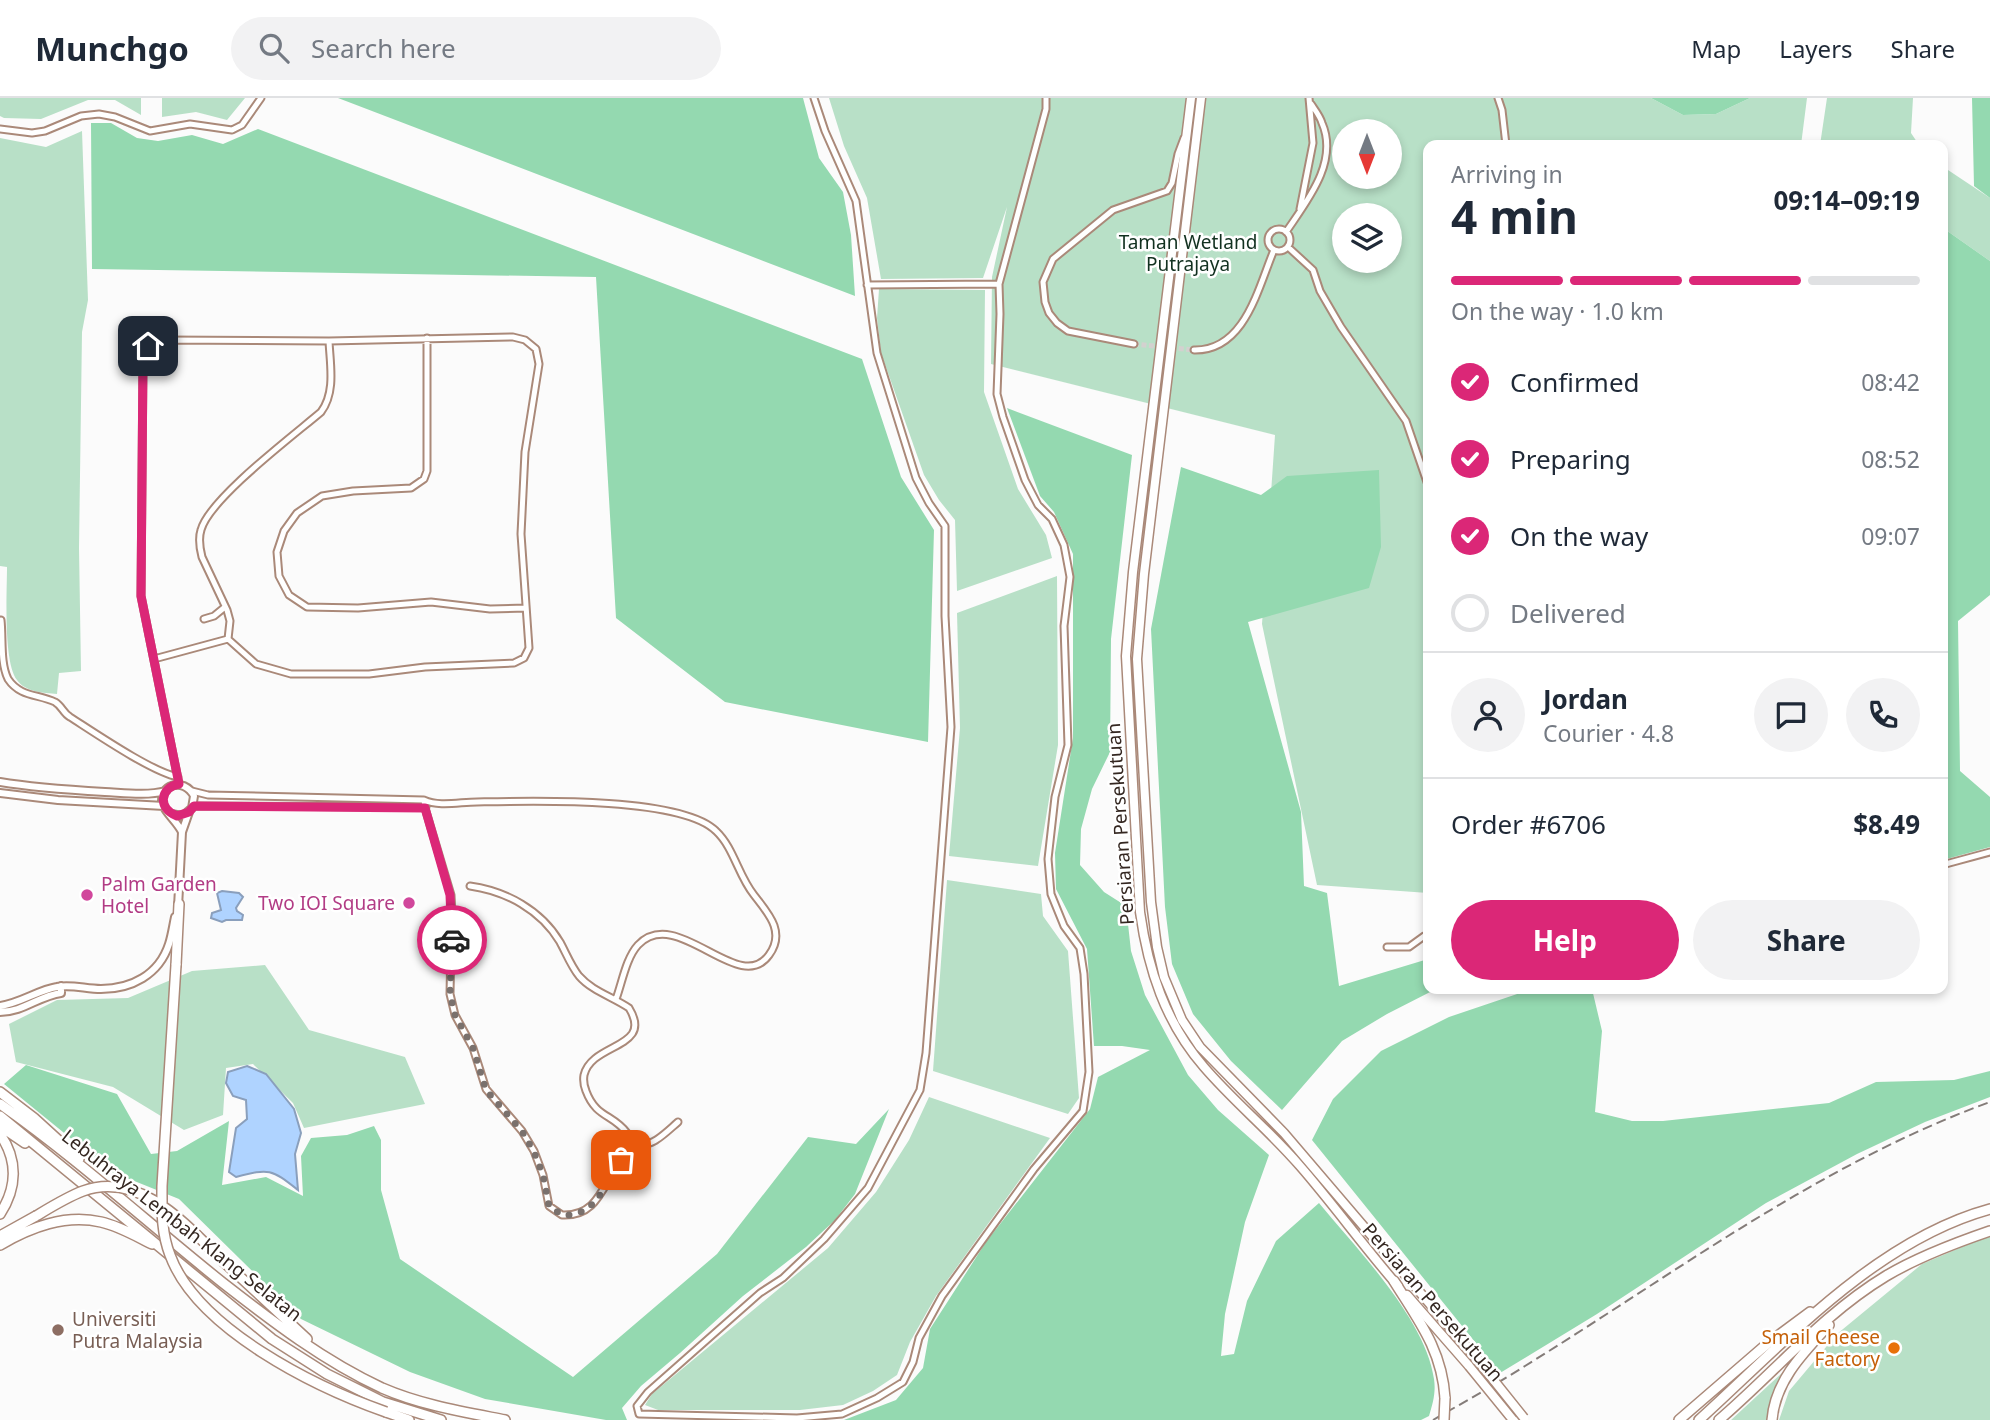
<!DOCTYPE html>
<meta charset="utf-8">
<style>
body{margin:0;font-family:"Noto Sans",sans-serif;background:#f2f2f3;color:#1f2937;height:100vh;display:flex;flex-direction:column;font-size:26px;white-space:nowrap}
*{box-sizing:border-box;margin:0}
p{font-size:23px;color:#747a83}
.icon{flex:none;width:38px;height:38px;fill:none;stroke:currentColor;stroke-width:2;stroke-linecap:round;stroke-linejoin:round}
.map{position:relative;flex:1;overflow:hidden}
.panel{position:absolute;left:1423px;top:42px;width:525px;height:854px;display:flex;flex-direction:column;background:#fff;border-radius:14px;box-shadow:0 4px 10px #0003}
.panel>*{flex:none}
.needle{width:46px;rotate:180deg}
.controls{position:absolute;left:1332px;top:21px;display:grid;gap:14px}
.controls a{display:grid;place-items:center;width:70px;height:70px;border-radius:50%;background:#fff;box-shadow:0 4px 10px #0003;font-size:35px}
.pin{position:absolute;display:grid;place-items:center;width:60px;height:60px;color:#fff;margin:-30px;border-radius:14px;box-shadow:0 4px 10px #0006}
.courier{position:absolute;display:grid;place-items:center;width:70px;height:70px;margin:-35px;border:5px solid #db2777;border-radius:50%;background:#fff;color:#222;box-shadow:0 2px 9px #0007}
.head em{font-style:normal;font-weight:700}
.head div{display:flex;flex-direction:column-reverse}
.head{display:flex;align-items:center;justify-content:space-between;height:119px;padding:0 28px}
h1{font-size:46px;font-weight:700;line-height:52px}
.bar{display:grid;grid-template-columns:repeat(4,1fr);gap:10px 7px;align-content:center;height:84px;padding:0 28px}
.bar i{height:9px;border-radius:5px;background:#e0e1e3}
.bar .active{background:#db2777}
.bar p{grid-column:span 4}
.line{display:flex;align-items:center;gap:18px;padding:0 28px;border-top:2px solid #e0e1e3}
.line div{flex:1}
.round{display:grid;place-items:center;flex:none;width:74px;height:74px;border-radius:37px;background:#f2f2f3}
ol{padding:0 28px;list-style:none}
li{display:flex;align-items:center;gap:21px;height:77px}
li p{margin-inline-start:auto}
li .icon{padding:7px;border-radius:50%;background:#db2777;color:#fff;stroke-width:4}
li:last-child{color:#747a83}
li i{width:38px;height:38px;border:4px solid #e0e1e3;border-radius:50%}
.action{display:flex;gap:14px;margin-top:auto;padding:14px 28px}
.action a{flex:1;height:80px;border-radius:42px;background:#db2777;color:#fff;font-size:28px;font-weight:700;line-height:80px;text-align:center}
.action a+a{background:#f2f2f3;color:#1f2937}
header{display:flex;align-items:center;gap:42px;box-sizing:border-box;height:98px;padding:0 35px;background:#fff;border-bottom:2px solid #e0e1e3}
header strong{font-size:33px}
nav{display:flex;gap:38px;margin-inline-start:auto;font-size:24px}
.search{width:490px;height:63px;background:#f2f2f3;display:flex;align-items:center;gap:18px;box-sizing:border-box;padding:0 24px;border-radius:38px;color:#747a83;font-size:26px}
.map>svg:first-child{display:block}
.green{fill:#b8e0c7;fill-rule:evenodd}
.forest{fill:#94d9b0}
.water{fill:#afd3ff;stroke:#8a9fbc;stroke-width:2}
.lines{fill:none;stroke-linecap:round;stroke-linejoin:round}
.minor-tunnel{stroke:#d3d1cf;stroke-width:5;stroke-dasharray:5 2.5;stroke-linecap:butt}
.minor-casing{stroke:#aa8979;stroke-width:9}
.tertiary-casing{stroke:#aa8979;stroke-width:10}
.primary-casing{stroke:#aa8979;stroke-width:11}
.motorway-casing{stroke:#aa8979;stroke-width:12}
.minor{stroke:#fff;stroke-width:5}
.tertiary{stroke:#fff;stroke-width:6}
.primary{stroke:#fff;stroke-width:8}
.motorway{stroke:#fff;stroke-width:9}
.rail{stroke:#847c79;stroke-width:2;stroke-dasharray:10 5;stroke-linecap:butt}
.primary-bridge-casing{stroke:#aa8979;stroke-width:11;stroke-linecap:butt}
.motorway-bridge-casing{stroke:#aa8979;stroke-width:12;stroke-linecap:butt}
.primary-bridge{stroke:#fff;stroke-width:8}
.motorway-bridge{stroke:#fff;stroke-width:9}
.done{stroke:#7a716d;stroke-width:7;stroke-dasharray:0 12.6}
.route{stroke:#db2777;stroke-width:9}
.hotel-dot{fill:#d1479c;stroke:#fff;stroke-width:2.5}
.education-dot{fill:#8d6e63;stroke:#fff;stroke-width:2.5}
.food-dot{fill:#e8710a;stroke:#fff;stroke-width:2.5}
.labels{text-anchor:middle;stroke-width:5;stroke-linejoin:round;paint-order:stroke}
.park-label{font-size:19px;fill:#123120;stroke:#fff}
.street-label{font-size:19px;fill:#342721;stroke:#fff}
.hotel-label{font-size:19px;fill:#b23c85;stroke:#fff;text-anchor:start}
.education-label{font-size:19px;fill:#785e54;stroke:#fff;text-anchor:start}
.food-label{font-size:19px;fill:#c56008;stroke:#fff;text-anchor:end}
</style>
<header>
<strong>Munchgo</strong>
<div class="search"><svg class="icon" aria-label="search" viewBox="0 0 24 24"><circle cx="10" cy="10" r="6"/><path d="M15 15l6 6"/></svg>Search here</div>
<nav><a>Map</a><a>Layers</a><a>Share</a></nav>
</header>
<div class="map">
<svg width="1990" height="1322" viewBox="0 0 1990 1322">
<rect width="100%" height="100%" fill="#fbfbfb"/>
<path class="green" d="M0,0H141V17L115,2H88L41,21L4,20L0,18Z
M162,0H245L227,22L196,14L162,19Z
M829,0H1651L1683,17L1716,16L1750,0H1807L1801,47H1428V795L1317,787L1262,526L1275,337L991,266L992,179L1007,109L983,180L881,181L867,100L844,48ZM1344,33H1390V79H1344ZM1344,117H1390V163H1344Z
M1827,0H1913L1911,35L1919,47H1820Z
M82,33L88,202L82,234L79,450L81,573L59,575L57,596C44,595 25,594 17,582C3,564 7,494 7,469L0,468V40L46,49Z
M1942,68L1990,100V163L1943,130Z
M879,191L985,192L984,294L1018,391L1046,437L1052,460L957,493L955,422L939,402L924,377L881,255L877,220Z
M1057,478L1058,647L1038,768L949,758L960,630L957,515Z
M947,782L1041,796L1043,818L1068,853L1079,1000L1068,1016L933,973Z
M265,867L309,932L405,959L425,1006L304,1030L293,1005L253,966L226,970L223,1017L184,1032L113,989L16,964L9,926L57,902L128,900L192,873Z
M929,999L1050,1040L936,1198L910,1244L897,1277L873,1293L843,1307L800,1312H658L645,1307L652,1296L828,1150L876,1094L909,1042Z
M1990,1137V1322H1779L1789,1293L1837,1236L1922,1166Z
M1782,1275L1773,1296L1767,1322H1731Z"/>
<path class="forest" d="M338,0H803L819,60L843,94L851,137L855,198Z
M1651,0H1750L1716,16L1683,17Z
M1972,0H1990V100L1974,88Z
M91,25H111L137,40L158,43L192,37L223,46L258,31L862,261L901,379L934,432L928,644L725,604L616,520L596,179L92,171Z
M1943,130L1990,163V497L1958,523L1960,673L1990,699V749L1943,762Z
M1007,310L1132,357L1111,541L1110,654L1092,691L1081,731L1080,767L1104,794L1126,808L1131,853L1145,897L1188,977L1218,1012L1269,1057L1245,1124L1225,1216L1221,1258L1234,1256L1247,1203L1276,1143L1319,1105C1357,1151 1426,1222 1434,1281C1436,1294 1433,1305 1429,1318L1421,1322H844L896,1302L923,1270L930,1231L986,1144L1090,1011L1098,979L1150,952L1122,948H1094L1087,851L1056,791L1055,755L1073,640V456L1054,414L1040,398Z
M1181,369L1261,397L1287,378L1379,372L1381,449L1369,490L1248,524L1301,714L1304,788L1327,795L1339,888L1428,861V891H1436L1387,916L1342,943L1282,1012L1231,963L1193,916L1172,866L1165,809L1151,531Z
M1532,891H1592L1602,933L1595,1014L1632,1023H1663L1829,1005L1876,984L1954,982L1990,973V999L1925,1024L1857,1056L1766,1105L1597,1216L1500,1275L1312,1042L1333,1001L1381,953L1449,919Z
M26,967L117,996L151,1056L177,1053L229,1023L222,1087L266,1079L303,1098L301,1058L311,1040L347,1037L374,1028L381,1042V1092L400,1161L573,1279L717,1156L808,1039L856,1046L889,1011L855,1096L835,1122L806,1149L743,1198L680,1255L641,1288L622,1310L627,1322H606L485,1301L410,1274L301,1221L179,1101L112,1074L4,986Z"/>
<path class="water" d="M222,793L239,795L243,799L236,810L237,813L243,817L242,822H226L222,824L211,820L212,815L221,812L217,795Z
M247,968L266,976L294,1011L301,1035L295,1056L298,1092C271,1071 270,1070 236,1079L229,1074L236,1030L247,1021L246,1002L233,998L226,985L228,974Z"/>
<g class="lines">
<path class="minor-tunnel" d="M1134,246L1194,252"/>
<g class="minor-casing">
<path id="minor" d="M814,0L825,33L856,103L877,255L916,380L929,405L945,428V518L951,629L926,955L920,992L868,1090L824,1141L783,1180L760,1195L648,1294L637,1308L639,1316L797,1320L842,1316L877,1300L903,1284L913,1264L919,1240L942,1198L1034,1071L1083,1013L1089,974L1084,876L1080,850L1064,828L1051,796L1048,761L1055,699L1068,647L1064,528L1070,479L1064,447L1052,421L1038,407L1025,382L1003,319L997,296L1000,216L999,186L1046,11V0
M1498,0L1502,12L1506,47
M0,31L32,35L45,33L81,18L99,16L115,19L150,33L190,26L232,32L242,27L261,0
M1300,111L1313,45L1309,0
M1268 142a11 11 0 1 1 22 0a11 11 0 1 1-22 0Z
M1286,134C1307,103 1339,64 1322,25C1320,18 1315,12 1311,6
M1288,149L1313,172L1320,193L1341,229L1406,323L1428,387
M867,187L999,186
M427,240V373L424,381L411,390L353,393L322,398L297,415L284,433L277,454L279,478L289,497L307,509L358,510L431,504L490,511L526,510
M1134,246L1068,233L1057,225L1049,215L1045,204L1043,184L1053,161L1113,112L1167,93L1172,85L1178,56L1184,40
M1194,252C1245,253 1258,190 1274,152
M204,521L214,518L225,509
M1,522C3,540 0,565 8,581C20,599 38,596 55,604C62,608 63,615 70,619C95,635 152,674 178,679
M228,541L230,523L227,512L202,459C200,451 198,441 201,432C209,401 294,337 321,314C336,294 330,266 329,243
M154,561L228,541
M179,686L141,498L143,262L148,248L161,242L329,243L513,239L525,242L536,251L539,266L525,354L521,436L529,550L524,560L514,565L425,569L369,576H291L256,566L228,541
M192,693L208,697L424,702C439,709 460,704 477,704C527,703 681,698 716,733C734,750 738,777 754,797C768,815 786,834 769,857C739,899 677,806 638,847C626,860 622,885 616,901
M424,702L425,710L451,797L453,838L451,847L450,896L455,917L473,950L486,991L522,1033L534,1053L543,1077L549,1108L562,1117C605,1119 603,1073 631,1053C638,1047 649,1047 656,1042C664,1037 671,1030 678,1024
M194,708L426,709
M1942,767L1990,754
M470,788C506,793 541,812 560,844C566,855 571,868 579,878C592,893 613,899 629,910C654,951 592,944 584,977C583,983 584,988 586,993C596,1020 613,1016 627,1035C630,1040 632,1045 633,1051
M1387,849H1409L1427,836L1428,830"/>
</g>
<g class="tertiary-casing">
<path id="tertiary" d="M0,684C35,690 70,692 105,694C125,695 146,698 166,693
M0,695L58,702L164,708
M171,716L183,718L192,710L194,698C184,678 157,687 163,707C166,715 178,725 182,734
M178,809L182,734L189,714
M0,908C21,905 38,892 57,889C71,886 86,891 101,891C131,891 159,877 169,846C172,837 173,828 175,819
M0,914C23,914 39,898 61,895V888"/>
</g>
<g class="primary-casing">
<path id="primary" d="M1191,0L1133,474L1126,558L1140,814C1148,871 1165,924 1204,969C1234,1004 1270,1033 1300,1068C1334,1107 1364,1149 1398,1188
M1201,0L1144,476L1137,561L1151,804L1157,849L1164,879L1182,922L1200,949L1284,1035L1476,1260
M1407,1197L1469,1268"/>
</g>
<g class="motorway-casing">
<path id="motorway" d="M176,867L179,806
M0,994L34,1020L79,1061
M0,1006C78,1061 149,1126 223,1185C273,1224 324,1263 382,1290C421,1307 464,1314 505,1322
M0,1018L272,1241L327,1276L383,1304L441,1322
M0,1028L25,1045
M0,1036C18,1062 17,1090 0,1116
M0,1138L36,1118
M0,1147C31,1129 65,1116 101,1124C119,1128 136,1138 152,1146
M224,1164L307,1241
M1394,1183C1419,1223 1442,1252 1445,1300
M386,1314L409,1322
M1679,1322L1767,1246L1810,1214
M1699,1322C1784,1245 1876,1142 1990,1111
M1719,1322C1775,1274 1823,1216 1886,1178C1918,1159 1955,1145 1990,1133
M1772,1322C1775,1283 1803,1255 1829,1227"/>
</g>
<use href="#minor" class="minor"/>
<use href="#tertiary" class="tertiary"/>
<use href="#primary" class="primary"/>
<use href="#motorway" class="motorway"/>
<path class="rail" d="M1433,1322C1464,1304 1495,1287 1525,1268C1677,1174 1820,1066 1990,1004"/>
<g class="primary-bridge-casing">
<path id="primary-bridge" d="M1476,1260L1524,1320
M1469,1268L1513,1322"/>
</g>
<g class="motorway-bridge-casing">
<path id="motorway-bridge" d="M176,867L162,1088C162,1111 161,1134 170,1157C197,1231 315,1289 386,1314
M36,1118C51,1109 67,1099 83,1093C141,1072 188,1129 224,1164
M1444,1322L1445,1300"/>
</g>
<use href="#primary-bridge" class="primary-bridge"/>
<use href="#motorway-bridge" class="motorway-bridge"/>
</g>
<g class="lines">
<path class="done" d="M452,842L450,896L455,917L473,950L486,992L522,1033L534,1054L543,1077L549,1108L562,1117C596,1119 605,1086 621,1062"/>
<path class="route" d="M148,248L143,262L141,498L179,686C159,690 158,711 177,718L189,714L194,708L425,710L450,797L452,842"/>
</g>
<g class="hotel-dot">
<circle cx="87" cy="797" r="7"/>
<circle cx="409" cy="805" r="7"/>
</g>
<circle class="education-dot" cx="58" cy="1232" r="7"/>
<circle class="food-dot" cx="1894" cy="1250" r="7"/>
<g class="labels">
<g class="park-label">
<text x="1188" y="151">Taman Wetland<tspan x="1188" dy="22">Putrajaya</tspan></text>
</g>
<g class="street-label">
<text transform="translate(1120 726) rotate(-94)" y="7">Persiaran Persekutuan</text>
<text transform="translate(182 1127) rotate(38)" y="7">Lebuhraya Lembah Klang Selatan</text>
<text transform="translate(1433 1204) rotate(49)" y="7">Persiaran Persekutuan</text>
</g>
<g class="hotel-label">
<text x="101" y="793">Palm Garden<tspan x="101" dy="22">Hotel</tspan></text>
<text x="395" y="812" text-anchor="end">Two IOI Square</text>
</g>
<g class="education-label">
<text x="72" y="1228">Universiti<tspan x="72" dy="22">Putra Malaysia</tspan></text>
</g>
<g class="food-label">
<text x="1880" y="1246">Smail Cheese<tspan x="1880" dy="22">Factory</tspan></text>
</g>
</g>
</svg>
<div class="controls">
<a><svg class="needle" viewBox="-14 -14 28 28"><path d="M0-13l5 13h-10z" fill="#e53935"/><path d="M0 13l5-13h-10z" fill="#747a83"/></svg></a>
<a><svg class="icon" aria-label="layers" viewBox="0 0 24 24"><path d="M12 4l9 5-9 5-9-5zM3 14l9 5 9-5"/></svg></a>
</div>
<div class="pin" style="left:621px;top:1062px;background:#ea580c"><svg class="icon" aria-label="bag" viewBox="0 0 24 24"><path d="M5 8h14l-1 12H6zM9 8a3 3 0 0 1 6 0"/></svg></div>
<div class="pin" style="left:148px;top:248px;background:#1f2937"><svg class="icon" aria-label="home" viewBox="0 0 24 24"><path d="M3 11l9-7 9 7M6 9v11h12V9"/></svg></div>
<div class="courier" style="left:452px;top:842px"><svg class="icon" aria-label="car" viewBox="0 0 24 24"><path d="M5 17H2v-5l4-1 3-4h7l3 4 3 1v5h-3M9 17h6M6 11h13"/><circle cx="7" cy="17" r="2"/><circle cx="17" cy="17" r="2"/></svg></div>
<section class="panel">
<div class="head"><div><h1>4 min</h1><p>Arriving in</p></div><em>09:14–09:19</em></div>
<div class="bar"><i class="active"></i><i class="active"></i><i class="active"></i><i></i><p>On the way · 1.0 km</p></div>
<ol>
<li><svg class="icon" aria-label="check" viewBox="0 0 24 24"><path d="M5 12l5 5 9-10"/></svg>Confirmed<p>08:42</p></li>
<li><svg class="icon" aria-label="check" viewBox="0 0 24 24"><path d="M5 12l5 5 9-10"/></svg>Preparing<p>08:52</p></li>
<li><svg class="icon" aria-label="check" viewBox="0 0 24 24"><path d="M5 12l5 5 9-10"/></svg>On the way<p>09:07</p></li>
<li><i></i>Delivered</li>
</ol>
<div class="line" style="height:126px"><a class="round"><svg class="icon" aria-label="person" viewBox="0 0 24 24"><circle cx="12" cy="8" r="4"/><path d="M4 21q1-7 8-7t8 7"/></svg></a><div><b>Jordan</b><p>Courier · 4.8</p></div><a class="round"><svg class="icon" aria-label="chat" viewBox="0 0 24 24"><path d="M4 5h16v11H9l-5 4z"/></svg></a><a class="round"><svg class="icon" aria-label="phone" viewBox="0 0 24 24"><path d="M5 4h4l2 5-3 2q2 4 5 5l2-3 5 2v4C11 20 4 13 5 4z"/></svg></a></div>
<div class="line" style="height:91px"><div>Order #6706</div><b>$8.49</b></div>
<div class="action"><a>Help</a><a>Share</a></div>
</section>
</div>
